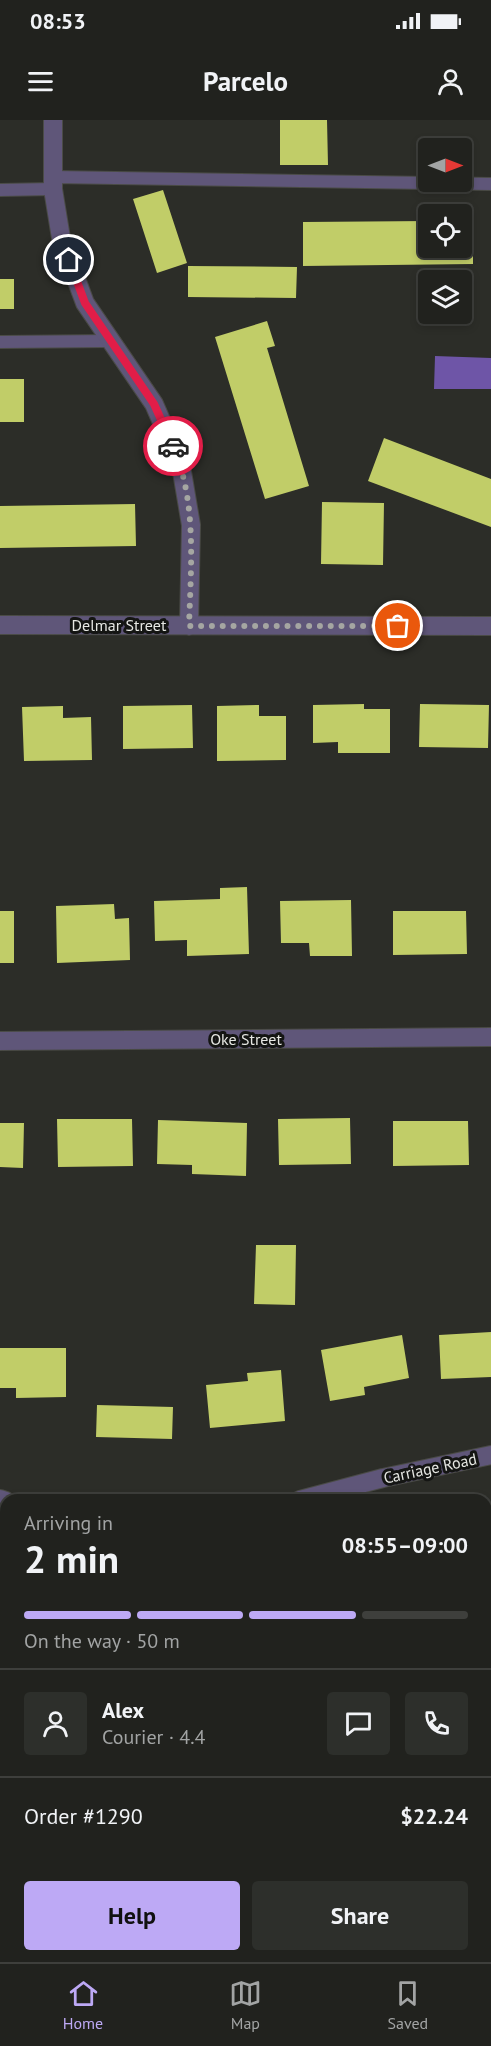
<!DOCTYPE html>
<meta charset="utf-8">
<style>
body{margin:0;font-family:"PT Sans",sans-serif;background:#2d2f2b;color:#f1f3f6;height:100vh;display:flex;flex-direction:column;font-size:22px;white-space:nowrap}
*{box-sizing:border-box;margin:0}
p{font-size:20px;color:#a2a4a4}
.icon{flex:none;width:33px;height:33px;fill:none;stroke:currentColor;stroke-width:2;stroke-linecap:round;stroke-linejoin:round}
.map{position:relative;flex:1;overflow:hidden}
.drawer{position:absolute;left:0px;top:1374px;width:492px;height:468px;display:flex;flex-direction:column;background:#21221e;border-radius:18px 18px 0 0;box-shadow:0 3px 9px #0003,0 0 0 2px #3e3f3c}
.drawer>*{flex:none}
.needle{width:39px;rotate:90deg}
.fabs{position:absolute;left:418px;top:18px;display:grid;gap:12px}
.fabs a{display:grid;place-items:center;width:54px;height:54px;border-radius:6px;background:#21221e;box-shadow:0 3px 9px #0003,0 0 0 2px #3e3f3c;font-size:30px}
.pin{position:absolute;display:grid;place-items:center;width:51px;height:51px;color:#fff;margin:-26px;border:3px solid #fff;border-radius:50%;box-shadow:0 2px 6px #0007}
.courier{position:absolute;display:grid;place-items:center;width:60px;height:60px;margin:-30px;border:4px solid #e11d48;border-radius:50%;background:#fff;color:#222;box-shadow:0 2px 8px #0007}
.headline em{font-style:normal;font-weight:700}
.headline div{display:flex;flex-direction:column-reverse}
.headline{display:flex;align-items:center;justify-content:space-between;height:102px;padding:0 24px}
h1{font-size:39px;font-weight:700;line-height:45px}
.bar{display:grid;grid-template-columns:repeat(4,1fr);gap:9px 6px;align-content:center;height:72px;padding:0 24px}
.bar i{height:8px;border-radius:4px;background:#3e3f3c}
.bar .on{background:#bda9f5}
.bar p{grid-column:span 4}
.line{display:flex;align-items:center;gap:15px;padding:0 24px;border-top:2px solid #3e3f3c}
.line div{flex:1}
.round{display:grid;place-items:center;flex:none;width:63px;height:63px;border-radius:6px;background:#2d2f2b}
.primary-button{display:flex;gap:12px;margin-top:auto;padding:12px 24px}
.primary-button a{flex:1;height:69px;border-radius:6px;background:#bda9f5;color:#111;font-size:24px;font-weight:700;line-height:69px;text-align:center}
.primary-button a+a{background:#2d2f2b;color:#f1f3f6}
.status{display:flex;justify-content:space-between;align-items:center;height:42px;padding:0 30px;background:#21221e;direction:ltr}
.status svg{height:16px;fill:currentColor}
header{display:flex;justify-content:space-between;align-items:center;height:78px;padding:0 24px;background:#21221e;font-size:27px;font-weight:700}
.dock{display:flex;justify-content:space-around;align-items:center;height:84px;border-top:2px solid #3e3f3c;background:#21221e;font-size:16px;color:#a2a4a4}
.dock a{display:grid;justify-items:center;gap:3px}
.dock .on{color:#bda9f5}
.map>svg:first-child{display:block}
.water{fill:#6e55a7}
.building{fill:#c1cd68}
.lines{fill:none;stroke-linecap:round;stroke-linejoin:round}
.lane-casing{stroke:#4a4b46;stroke-width:14}
.street-casing{stroke:#4a4b46;stroke-width:20}
.lane{stroke:#5f5679;stroke-width:12}
.street{stroke:#5f5679;stroke-width:18}
.done{stroke:#a5a6a2;stroke-width:6;stroke-dasharray:0 10.8}
.route{stroke:#e11d48;stroke-width:8}
.labels{text-anchor:middle;stroke-width:6;stroke-linejoin:round;paint-order:stroke}
.street-label{font-size:16px;fill:#e6e7e3;stroke:#141513}
</style>
<div class="status"><b>08:53</b><svg viewBox="0 0 49 12"><path d="M0 12V9h3v3zM5 12V6h3v6zM10 12V3h3v9zM15 12V0h3v12zM26 1h20v11H26zM47 4h2v5h-2z"/></svg></div>
<header><svg class="icon" aria-label="menu" viewBox="0 0 24 24"><path d="M4 6h16M4 12h16M4 18h16"/></svg>Parcelo<svg class="icon" aria-label="person" viewBox="0 0 24 24"><circle cx="12" cy="8" r="4"/><path d="M4 21q1-7 8-7t8 7"/></svg></header>
<div class="map">
<svg width="491" height="1842" viewBox="0 0 491 1842">
<rect width="100%" height="100%" fill="#2c2d28"/>
<path class="water" d="M435,236L491,238V269H434Z"/>
<path class="building" d="M280,0H327L328,45H280Z
M163,70L187,143L157,153L133,79Z
M462,100H473V144L303,146V102L429,101V128H462Z
M188,146L297,147L296,178L188,177Z
M0,159H14V189H0Z
M267,201L275,226L267,228L309,366L265,379L215,217Z
M0,259H24V302H0Z
M384,318L491,359V407L368,361Z
M322,382L384,383L383,445L321,444Z
M135,384L136,426L0,428V386Z
M364,584V589H390V633H338V622L313,623V585Z
M420,584L489,585L488,628L419,627Z
M192,585L193,628L123,629V586Z
M259,585V596H286V640L217,641V586Z
M63,586V598L91,597L92,640L24,641L22,587Z
M247,767L249,834L187,836V820L155,821L154,781L220,779V768Z
M351,780L352,836H310L309,823H281L280,781Z
M114,784L115,799L129,798L130,840L57,843L56,786Z
M0,791H14V843H0Z
M393,791H466L467,834L393,835Z
M350,998L351,1044L279,1045L278,999Z
M57,999H132L133,1046L58,1047Z
M158,1000L247,1003L246,1056L192,1054V1045L157,1044Z
M393,1001H468L469,1045L393,1046Z
M0,1003H24L23,1048L0,1047Z
M256,1125H296L295,1185L254,1184Z
M491,1212V1257L441,1259L439,1215Z
M402,1215L409,1258L364,1267L365,1275L330,1281L321,1230Z
M0,1228H66V1277L16,1278V1268H0Z
M281,1250L285,1301L210,1308L206,1265L248,1261L247,1253Z
M97,1285L173,1287L172,1319L96,1317Z
M0,1463L6,1465V1513L0,1512Z
M0,1671H6V1730L0,1729Z"/>
<g class="lines">
<g class="lane-casing">
<path id="lane" d="M53,57L491,64
M0,70L53,69
M0,222L110,221"/>
</g>
<g class="street-casing">
<path id="street" d="M53,0V69L61,118L85,183L154,284L181,346L191,405L189,506
M0,505L491,506
M0,921L491,917
M0,1379L6,1381
M300,1380L383,1358L491,1335
M486,1789L491,1788
M0,1828L6,1830
M21,1836L27,1839L58,1842
M229,1842L257,1836"/>
</g>
<use href="#lane" class="lane"/>
<use href="#street" class="street"/>
</g>
<g class="lines">
<path class="done" d="M173,326C197,382 191,445 189,506H398"/>
<path class="route" d="M69,140L85,183L154,284L173,326"/>
</g>
<g class="labels">
<g class="street-label">
<text x="119" y="511">Delmar Street</text>
<text x="246" y="925">Oke Street</text>
<text transform="translate(430 1348) rotate(-12)" y="6">Carriage Road</text>
</g>
</g>
</svg>
<div class="fabs">
<a><svg class="needle" viewBox="-14 -14 28 28"><path d="M0-13l5 13h-10z" fill="#e53935"/><path d="M0 13l5-13h-10z" fill="#a2a4a4"/></svg></a>
<a><svg class="icon" aria-label="locate" viewBox="0 0 24 24"><circle cx="12" cy="12" r="6"/><path d="M12 2v4M12 18v4M2 12h4M18 12h4"/></svg></a>
<a><svg class="icon" aria-label="layers" viewBox="0 0 24 24"><path d="M12 4l9 5-9 5-9-5zM3 14l9 5 9-5"/></svg></a>
</div>
<div class="pin" style="left:398px;top:506px;background:#ea580c"><svg class="icon" aria-label="bag" viewBox="0 0 24 24"><path d="M5 8h14l-1 12H6zM9 8a3 3 0 0 1 6 0"/></svg></div>
<div class="pin" style="left:69px;top:140px;background:#1f2937"><svg class="icon" aria-label="home" viewBox="0 0 24 24"><path d="M3 11l9-7 9 7M6 9v11h12V9"/></svg></div>
<div class="courier" style="left:173px;top:326px"><svg class="icon" aria-label="car" viewBox="0 0 24 24"><path d="M5 17H2v-5l4-1 3-4h7l3 4 3 1v5h-3M9 17h6M6 11h13"/><circle cx="7" cy="17" r="2"/><circle cx="17" cy="17" r="2"/></svg></div>
<section class="drawer">
<div class="headline"><div><h1>2 min</h1><p>Arriving in</p></div><em>08:55–09:00</em></div>
<div class="bar"><i class="on"></i><i class="on"></i><i class="on"></i><i></i><p>On the way · 50 m</p></div>
<div class="line" style="height:108px"><a class="round"><svg class="icon" aria-label="person" viewBox="0 0 24 24"><circle cx="12" cy="8" r="4"/><path d="M4 21q1-7 8-7t8 7"/></svg></a><div><b>Alex</b><p>Courier · 4.4</p></div><a class="round"><svg class="icon" aria-label="chat" viewBox="0 0 24 24"><path d="M4 5h16v11H9l-5 4z"/></svg></a><a class="round"><svg class="icon" aria-label="phone" viewBox="0 0 24 24"><path d="M5 4h4l2 5-3 2q2 4 5 5l2-3 5 2v4C11 20 4 13 5 4z"/></svg></a></div>
<div class="line" style="height:78px"><div>Order #1290</div><b>$22.24</b></div>
<div class="primary-button"><a>Help</a><a>Share</a></div>
</section>
</div>
<nav class="dock">
<a class="on"><svg class="icon" aria-label="home" viewBox="0 0 24 24"><path d="M3 11l9-7 9 7M6 9v11h12V9"/></svg>Home</a>
<a><svg class="icon" aria-label="map" viewBox="0 0 24 24"><path d="M3 6l6-2 6 2 6-2v14l-6 2-6-2-6 2zM9 4v14M15 6v14"/></svg>Map</a>
<a><svg class="icon" aria-label="saved" viewBox="0 0 24 24"><path d="M7 4h10v16l-5-4-5 4z"/></svg>Saved</a>
</nav>
